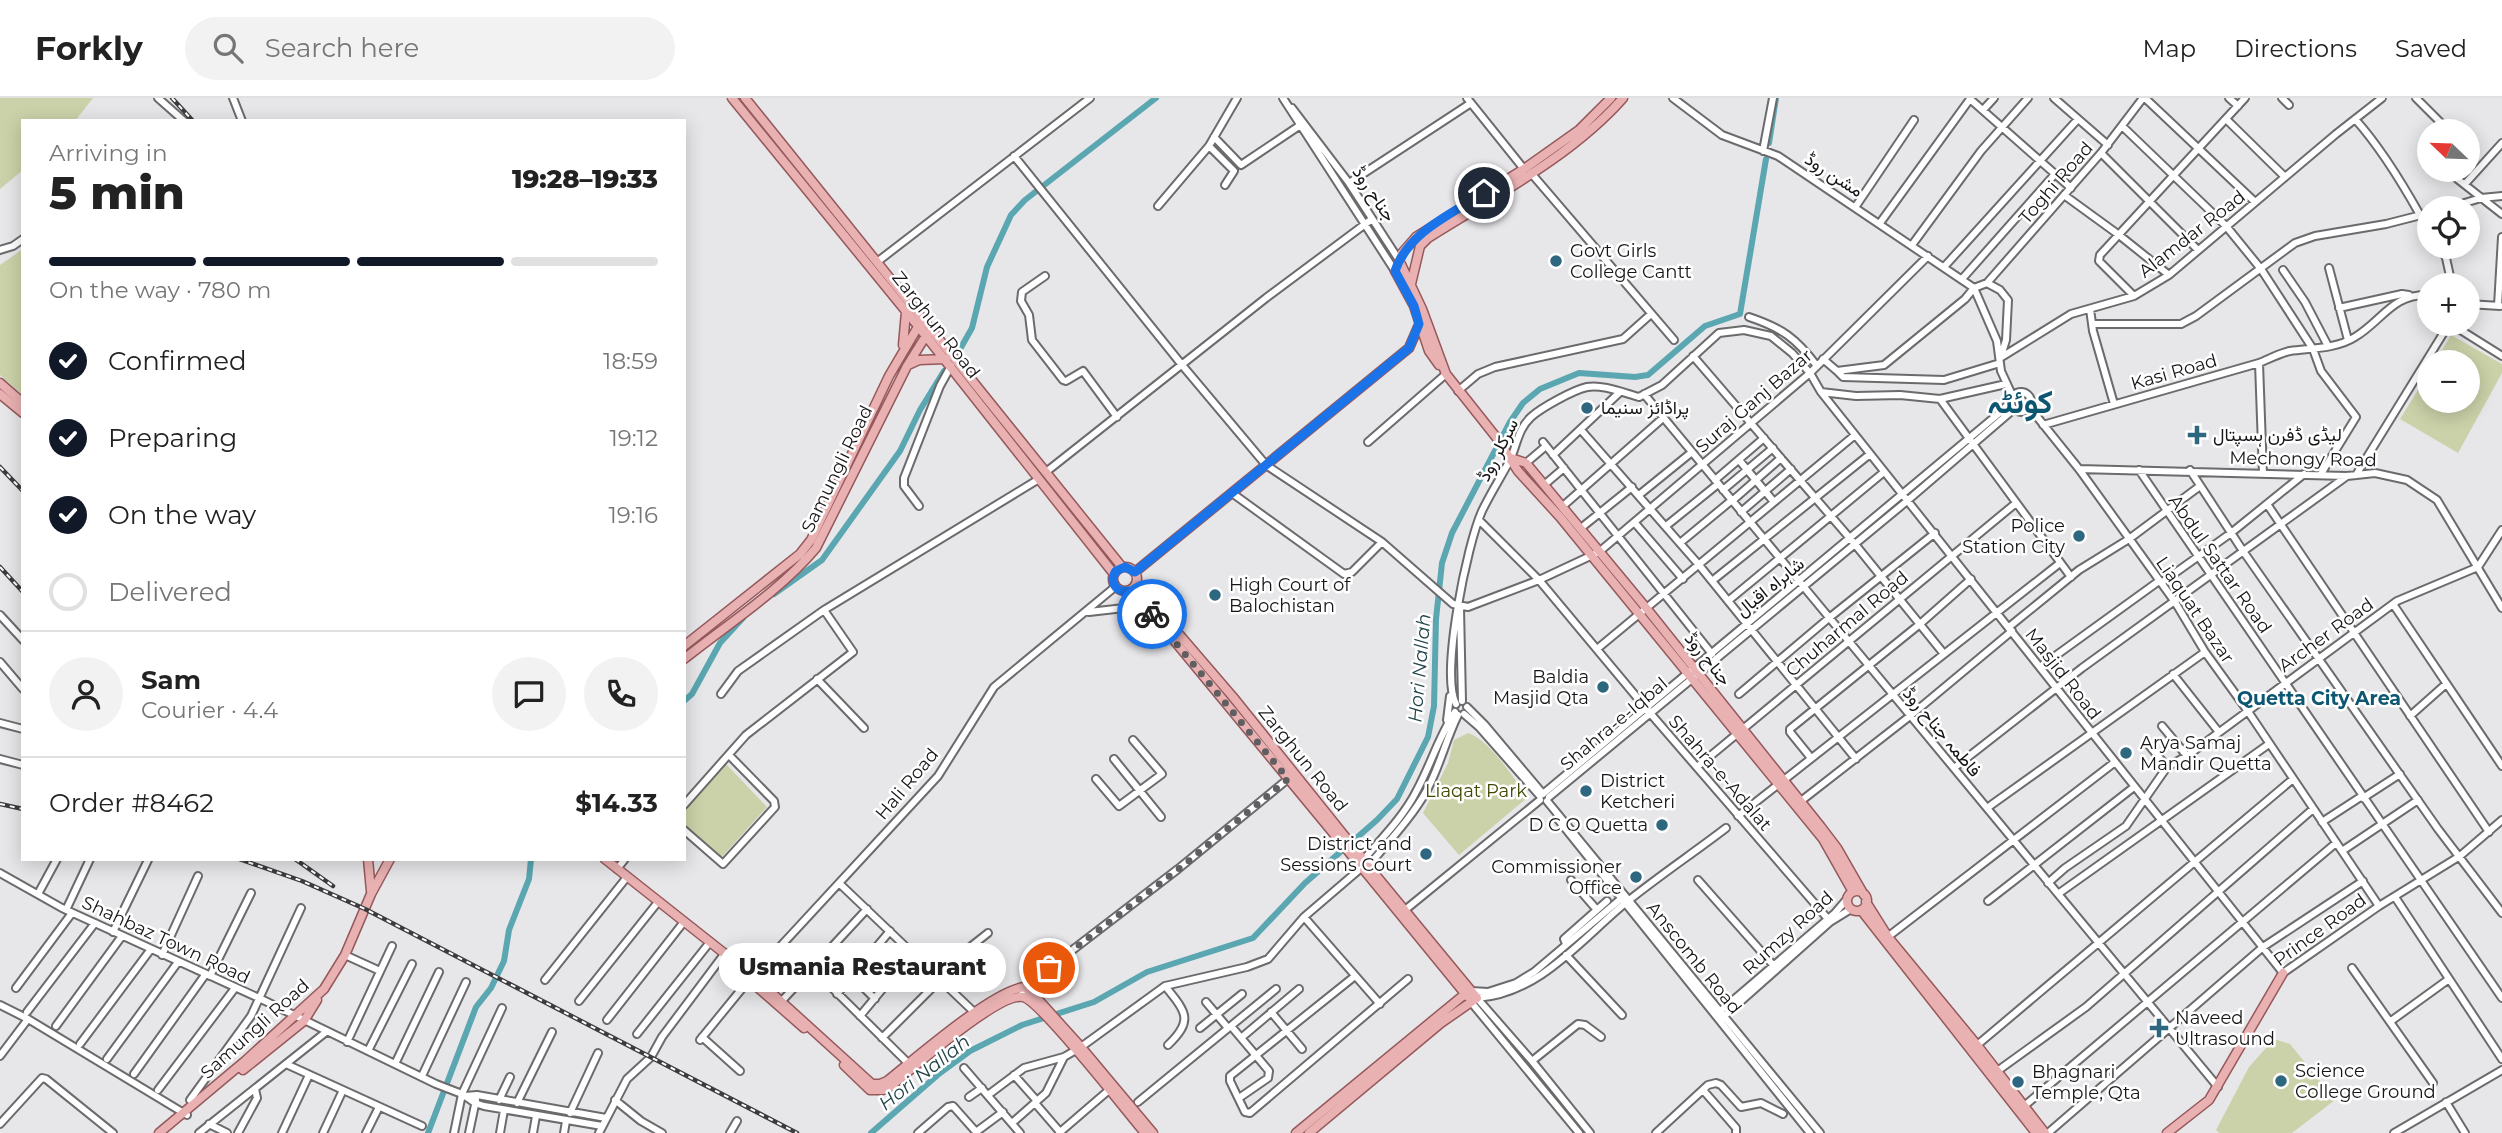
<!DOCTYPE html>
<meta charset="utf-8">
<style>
body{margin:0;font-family:Montserrat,Vazirmatn,sans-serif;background:#f2f2f2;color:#222;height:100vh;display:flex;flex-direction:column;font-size:26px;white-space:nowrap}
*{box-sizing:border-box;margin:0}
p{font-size:23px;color:#767676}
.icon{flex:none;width:38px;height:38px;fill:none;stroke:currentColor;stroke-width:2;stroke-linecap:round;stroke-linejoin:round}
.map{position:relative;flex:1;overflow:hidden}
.sheet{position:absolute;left:21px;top:21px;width:665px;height:742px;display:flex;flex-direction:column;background:#fff;border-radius:0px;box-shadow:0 4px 18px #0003}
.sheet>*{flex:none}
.needle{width:46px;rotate:293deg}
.fabs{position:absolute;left:2417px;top:21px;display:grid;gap:14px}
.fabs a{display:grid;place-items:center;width:63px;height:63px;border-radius:50%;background:#fff;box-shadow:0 4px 18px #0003;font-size:35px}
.pin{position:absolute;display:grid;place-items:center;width:60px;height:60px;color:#fff;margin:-30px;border:4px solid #fff;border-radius:50%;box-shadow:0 2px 7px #0007}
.courier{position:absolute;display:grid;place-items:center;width:70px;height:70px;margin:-35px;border:5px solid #1a73e8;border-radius:50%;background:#fff;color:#222;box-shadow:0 2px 9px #0007}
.bubble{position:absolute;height:49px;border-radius:24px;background:#fff;box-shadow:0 4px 18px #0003;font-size:23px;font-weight:800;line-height:49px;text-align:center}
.overview em{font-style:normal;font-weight:800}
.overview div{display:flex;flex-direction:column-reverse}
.overview{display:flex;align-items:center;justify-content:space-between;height:119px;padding:0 28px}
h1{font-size:46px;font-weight:800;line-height:52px}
.bar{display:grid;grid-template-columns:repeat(4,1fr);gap:10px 7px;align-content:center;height:84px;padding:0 28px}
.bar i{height:9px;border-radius:5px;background:#e0e0e0}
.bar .on{background:#111827}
.bar p{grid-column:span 4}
.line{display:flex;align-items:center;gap:18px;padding:0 28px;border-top:2px solid #e0e0e0}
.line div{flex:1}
.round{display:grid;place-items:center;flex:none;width:74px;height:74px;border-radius:37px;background:#f2f2f2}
ol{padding:0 28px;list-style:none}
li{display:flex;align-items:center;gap:21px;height:77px}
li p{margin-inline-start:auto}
li .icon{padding:7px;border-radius:50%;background:#111827;color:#fff;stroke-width:4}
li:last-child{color:#767676}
li i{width:38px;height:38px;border:4px solid #e0e0e0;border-radius:50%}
header{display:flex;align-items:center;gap:42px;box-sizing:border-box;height:98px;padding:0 35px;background:#fff;border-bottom:2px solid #e0e0e0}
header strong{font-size:33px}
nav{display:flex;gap:38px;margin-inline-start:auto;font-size:24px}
.search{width:490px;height:63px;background:#f2f2f2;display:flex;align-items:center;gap:18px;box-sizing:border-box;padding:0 24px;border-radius:38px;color:#767676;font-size:26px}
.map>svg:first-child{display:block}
.green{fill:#cbd2a9}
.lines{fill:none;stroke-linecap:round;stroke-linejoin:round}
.canal{stroke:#5aa6b1;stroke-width:6}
.minor-casing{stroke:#6c6a6d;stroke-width:10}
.major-casing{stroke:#95595b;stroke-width:11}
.minor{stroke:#fff;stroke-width:6}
.major{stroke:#e9b1b2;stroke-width:8}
.rail-casing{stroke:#3c3b3e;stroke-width:4.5}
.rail{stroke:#fff;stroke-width:2;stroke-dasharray:5;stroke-linecap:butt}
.done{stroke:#5f5e60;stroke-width:7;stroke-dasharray:0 12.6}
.route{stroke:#1a73e8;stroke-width:9}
.poi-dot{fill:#2e6780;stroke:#fff;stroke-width:2.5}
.labels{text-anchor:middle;stroke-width:5;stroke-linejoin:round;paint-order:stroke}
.street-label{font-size:18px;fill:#161517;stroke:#fff}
.poi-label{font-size:18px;fill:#161517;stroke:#fff;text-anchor:start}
.park-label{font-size:18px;fill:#434803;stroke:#fff}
.water-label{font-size:19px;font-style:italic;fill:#204449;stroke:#fff}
.neighbourhood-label{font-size:19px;font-weight:bold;fill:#0c5671;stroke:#fff}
.town-label{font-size:32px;font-weight:bold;fill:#0c5671;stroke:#fff}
</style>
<header>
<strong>Forkly</strong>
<div class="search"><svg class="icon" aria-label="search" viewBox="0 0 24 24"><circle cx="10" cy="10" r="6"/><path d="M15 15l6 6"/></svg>Search here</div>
<nav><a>Map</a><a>Directions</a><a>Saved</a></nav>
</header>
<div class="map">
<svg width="2502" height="1035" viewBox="0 0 2502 1035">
<rect width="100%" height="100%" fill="#e7e6e9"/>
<path class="green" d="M0,0H93L75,23H23V72L0,91Z
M23,151V297L0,277V167Z
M2451,237L2502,266V275L2458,355L2400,321L2429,274V303H2468V264H2435Z
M1468,635C1490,642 1513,680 1528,699L1459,757L1423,715L1448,665L1454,642Z
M726,666L767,709L719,762L684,730V713Z
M2274,941L2290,946L2335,1002L2292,1035H2219L2216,1032L2249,969Z"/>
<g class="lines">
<path class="canal" d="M1769,45L1776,0
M959,253L972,230L987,169L1011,117L1025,102L1156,0
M774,496L822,462L900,353L920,312L944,273
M684,603L692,596L720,545L743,520
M428,1035L476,909L491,890L504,863L509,832L529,781L531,761
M871,1035L940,975L970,953L1022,927L1094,904L1147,874L1253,840L1305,785L1377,722L1397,701L1428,639L1434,608L1436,521L1442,465L1452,435L1510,324L1523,305L1540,291L1579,275L1635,279L1648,277L1705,228L1740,216L1766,61"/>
<g class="minor-casing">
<path id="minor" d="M158,0L184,23
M233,0L242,23
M1283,0L1395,173
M1467,0L1524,71
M1673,0L1722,37L1778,58L1974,190
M2054,0L2108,47
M2145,0L2255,104
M2229,0L2238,8
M2282,0L2289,7
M2416,0L2449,33
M1970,1L2071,90
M1292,10L1349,85L1399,162
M1983,12L1994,0
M2226,21L2285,79
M2355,21C2381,50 2401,83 2420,117
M2122,28L2226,128L2261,171L2313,251L2321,273L2356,319L2321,376
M1214,39L1241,67L1299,28
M1209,48L1234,73L1225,87
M1763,53L1773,0
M2101,55L2198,152
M1014,58L1182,267L1266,367L1382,444L1453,506L1468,509L1539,482L1599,454L1810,275L1928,158
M2446,72L2502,116
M1531,75L1674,242
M1349,85L1471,5
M2465,86L2502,45
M2064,97L2119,137L2169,177
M1158,108L1209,48L1237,0
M1856,108L1914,22
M2448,110L2481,100L2502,98
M1880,125L1970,1
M1912,147L1981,53L2028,0
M2441,149L2446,160L2452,187
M0,152L13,148L23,141
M877,164L1090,0
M1944,169L2078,21
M2329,170L2348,242
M2283,172L2305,204L2328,248
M1045,178L1022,194L1021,203L1029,217L1032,242L1063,282L1066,283L1083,273L1117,319
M1962,181L2055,76
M1987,185L2000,192L2008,202L2006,242L2001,258
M1974,190L1997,243L2001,273L2013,299
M2134,198L2099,163L2100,157L2245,0
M2468,206L2500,208
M2498,208L2502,139
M2339,210L2402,196L2409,197
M2090,211L2093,233L2114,306
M1749,219C1782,230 1796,240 1817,268
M2092,226H2181L2196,218L2295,145L2315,138L2386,126L2429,115
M2451,226L2502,258
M1693,258L1854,445L1944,556
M2000,260L2071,216L2134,198L2169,177L2336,36L2382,0
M1823,261L1837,273L1884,267L1965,201L1974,190L1987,185L2101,55L2143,0
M2259,265L2263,376
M1837,273L1843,279L1944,282L2000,265
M1458,293L1478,276L1495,269L1623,241L1651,216
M1821,294L2283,875L2379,808L2460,758L2502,722
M2011 304a10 10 0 1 1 20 0a10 10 0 1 1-20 0Z
M1644,296L2218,989
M1940,301L2071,479
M2030,310L2079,371L2175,504L2205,554L2247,612L2379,808
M2043,327L2259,265C2269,261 2280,255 2290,253C2311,250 2336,251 2355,239C2382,223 2393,195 2429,197
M1581,332L1699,467L1856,661
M1368,344L1446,276
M1543,344L1712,556
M1553,357L1620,294
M1739,362L1774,404
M1526,365L1546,348
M2079,371L2347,378L2375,375L2407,382L2437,402L2502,510
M2139,372L2502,900
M2190,372L2243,453L2438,731L2502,815
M1046,374L1266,200L1372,121
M2356,377L2449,226
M1715,382L1764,340
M1544,387L1564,370
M1723,392L1773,350
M1232,395L1344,476L1352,474L1382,444
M1639,397L1692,354
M1732,403L1781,360
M2267,406L2489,734
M919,408L904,388V380L940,288L951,268
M1563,408L1663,320
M1741,414L1791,371
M1479,422L1539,482L1650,615L1828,821
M1635,425L1683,481
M1666,428L1718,386
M1581,430L1632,389
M1680,445L1732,402
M2478,469L2502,432
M1712,483L1870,356
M2161,485L2231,435L2304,376
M1728,503L1884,374
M2393,506L2502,668
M1460,510L1462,603
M1089,514L1124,510L1156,522
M0,517L23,542
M2009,529L2079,472L2129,441L2200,388
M1597,551L1855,337
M0,564L23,591
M2040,569L2159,483
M2173,576L2218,633
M817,581L864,630
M721,596L738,573L824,512L1039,381
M1739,596L1829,520L1935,435
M1456,606C1440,577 1467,446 1482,413C1490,396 1501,379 1510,362C1517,347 1518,331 1531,319C1541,310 1573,292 1587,289C1602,286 1624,295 1639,299L1662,287L1719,235L1744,232L1771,238L1792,255L1810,275L1821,294L1856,298L1900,297L1940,301L2006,286
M1467,609L1484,626L1543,696
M1464,616L1479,629L1540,698
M2410,618L2446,586
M1447,622L1450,598
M0,625L23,631
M2162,628L2187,658
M2148,646L2167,669
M1811,660L1790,634V631L1920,526L1971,481
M0,661L23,667
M1114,661L1161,719
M1697,669L2016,405
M1954,670L2082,570L2347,378
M1096,681L1119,708L1162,676L1133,642
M1544,695L2003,312L2011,302
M1549,699L1907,403L2014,311
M2363,700L2400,676
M1547,703L1820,1035
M1801,703L1910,618L2012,533
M684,707L746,637L853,554L824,512
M1987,710L2205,554
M1738,718L2060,465
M1557,720L1810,1035
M2322,724L2362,698
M684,732L723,766L775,709L774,703L729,657
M2342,753L2418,702
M1364,761C1383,739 1404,718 1417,692C1431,666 1439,638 1455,614
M1370,766C1390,742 1412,719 1427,692C1440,668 1446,641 1458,617
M617,771L625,761
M0,775L62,810L259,900L436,986L462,996L475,1005L484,1008L602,1028
M1571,782L1597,812
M1698,782L1774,868
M839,785L975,915
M2048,785L2065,770L2126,728L2167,669L2187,658L2397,503L2478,469
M38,796L57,761
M2058,796L2269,646
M2395,799L2502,961
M1988,803L2134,689
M66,812L90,761
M1405,812L1540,702
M1304,819L1380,906
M113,834L148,762
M1885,841L2115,664
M1566,846L1564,841L1607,803
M162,857L198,778
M345,857L380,873
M1566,857L1622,917
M2352,870L2433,985
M813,871L909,966
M936,876L988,835
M210,878L251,795
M753,878L938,678L994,589L1115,489
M852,878L875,901
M1355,878L1230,978V983L1245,1014L1250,1015L1408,881
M545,882L627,779
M1165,888C1186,914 1194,922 1168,947
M16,890L72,815
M1471,893L1488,894L1516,885L1534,874L1623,799
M837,896L890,833
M1021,899C1026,882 1035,877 1049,870L1178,771L1288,681
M1477,900C1538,896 1579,844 1623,807C1656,780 1692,756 1726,730
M1477,900L1532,963L1590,1035
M579,903L658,804
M1206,904L1228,930
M1471,904L1579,1035
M779,906L867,811
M0,907L28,921L187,1017
M27,914L95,825
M1271,914L1302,951
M1717,916L1835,815L1847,801
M860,918L913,854
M1722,920L1830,824L1851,811
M607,922L683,825
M2391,923L2449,881
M56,928L122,838
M1231,928L1269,973L1268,980L1239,1000
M1200,930L1242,896
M637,936L710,844
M702,939L740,973
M882,940L941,881
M1241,940L1299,891
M700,942L749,882
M347,944L392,848
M80,946L151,851
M1976,948L2293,681
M368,953L412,866
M0,958L28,921
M107,961L178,864
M1532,963L1578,926L1585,927L1601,939
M286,966L422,1028
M395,966L439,874
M964,970L1020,1035
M1996,974L2086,909L2313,711
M134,976L205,877
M1014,977L1037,1003
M422,978L466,884
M158,992L235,890
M1703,992L1736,1030V1035
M988,997L1024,970L1064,959L1081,949L1165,888L1247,869L1268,861L1304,819L1360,771
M465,998L477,997L606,1020
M969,999L982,990
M190,1002L251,918L301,810
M499,1002L510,979
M615,1002L641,1023L662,1035
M1138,1004L1276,891
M2446,1004L2465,1035
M517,1005L552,934
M1035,1005L1060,1034
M2023,1009L2336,745
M570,1015L598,955
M1012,1025L1046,995L1064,959
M0,1026L42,980L46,981L113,1035
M209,1026L227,1035
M976,1034L1003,1014
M199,1035L326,934
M238,1035L257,1000L255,991
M282,1035L309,977
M323,1035L343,992
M366,1035L379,1009
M454,1035L462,996L502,910
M469,1035L476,1002
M500,1035L504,1012
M533,1035L536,1018
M564,1035L566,1023
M599,1035L627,981L651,959L662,939L725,855
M730,1035L737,1023
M918,1035L948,1009L953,1008L977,1035
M1059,1035L1109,992
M1656,1035L1708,987L1716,985L1721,987L1741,1009L1761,1005L1783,1016
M2048,1035L2263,849L2363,783
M2394,1035L2502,972"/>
</g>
<g class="major-casing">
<path id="major" d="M732,0L918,228L1114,476
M745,0L1122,469
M1399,162L1422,211L1446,276L1496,339L1518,373L1560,419L1823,741L1853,794
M1411,186L1420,148L1428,140C1493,99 1572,58 1623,0
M903,247L906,214
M908,267L919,262L946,261
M1439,267L1429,253L1414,208L1395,173L1402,155L1416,139L1524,71L1579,32L1611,0
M0,285L23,305
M0,296L23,315
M1511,360L1526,365L1647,511L1821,729L1837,750L1864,797
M1113 481a12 12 0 1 1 24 0a12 12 0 1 1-24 0Z
M1135,474L1409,250L1419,227
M1136,486L1233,599L1363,761
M1129,493L1158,523L1358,765
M684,548L800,456L811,442L889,278L919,227
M684,561C728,526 781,492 816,450L907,268L927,236
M368,761L371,793
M605,761L753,878L872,986H880L887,983C916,960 991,894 1024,889L1035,898L1081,949L1153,1035
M1364,772L1467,898
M1847 803a10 10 0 1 1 20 0a10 10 0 1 1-20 0Z
M1866,804L1888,839L1977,947L2045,1035
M1861,812L2036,1035
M748,881L804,930
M844,967L870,992H883L890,989C910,972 1000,894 1023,899C1041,903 1127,1014 1145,1035
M243,972L304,923L317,902
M159,1035L245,963L324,891L345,857L371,796L390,761
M1296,1035L1465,896L1471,893
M1309,1035L1441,925L1477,900L1369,769
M2167,1035L2209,1002L2283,875"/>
</g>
<use href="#minor" class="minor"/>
<use href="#major" class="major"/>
<g class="rail-casing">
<path id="rail" d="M172,0L193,23
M0,369L23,393
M0,469L23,494
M0,706L23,711
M239,761L302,783L365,811L797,1035
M295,761L333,788"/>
</g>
<use href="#rail" class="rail"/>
</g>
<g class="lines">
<path class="done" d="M1049,870L1180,770L1288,681L1152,516"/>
<path class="route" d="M1152,516L1129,493C1116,495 1109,484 1116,473L1125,469L1135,474L1409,250L1419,226L1414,208L1395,173C1408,134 1452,116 1484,95"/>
</g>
<g class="poi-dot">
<circle cx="1556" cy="163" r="7"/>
<circle cx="1587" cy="310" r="7"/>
<path d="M2193.5 326.5h7v7h7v7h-7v7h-7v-7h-7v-7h7z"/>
<circle cx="2079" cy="438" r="7"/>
<circle cx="1215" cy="497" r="7"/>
<circle cx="1603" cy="589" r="7"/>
<circle cx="2126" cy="655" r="7"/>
<circle cx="1586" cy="693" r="7"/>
<circle cx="1662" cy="727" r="7"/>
<circle cx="1426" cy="756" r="7"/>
<circle cx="1636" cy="779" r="7"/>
<path d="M2155.5 919.5h7v7h7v7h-7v7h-7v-7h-7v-7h7z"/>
<circle cx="2281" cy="983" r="7"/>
<circle cx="2018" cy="984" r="7"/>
</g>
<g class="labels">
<g class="street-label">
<text transform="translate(1834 77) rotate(33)" y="6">مشن روڈ</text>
<text transform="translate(2056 85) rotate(-49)" y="6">Toghi Road</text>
<text transform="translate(1374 96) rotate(56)" y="6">جناح روڈ</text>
<text transform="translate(2192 136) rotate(-38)" y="6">Alamdar Road</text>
<text transform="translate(936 227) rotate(52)" y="6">Zarghun Road</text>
<text transform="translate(2174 274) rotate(-16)" y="6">Kasi Road</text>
<text transform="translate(1754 303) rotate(-41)" y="6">Suraj Ganj Bazar</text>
<text transform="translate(1498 352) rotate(-63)" y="6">سرکلر روڈ</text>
<text transform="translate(2303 361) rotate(1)" y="6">Mechongy Road</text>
<text transform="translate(837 371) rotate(-64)" y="6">Samungli Road</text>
<text transform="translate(2220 466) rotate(55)" y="6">Abdul Sattar Road</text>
<text transform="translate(1770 489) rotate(-39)" y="6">شاہراہ اقبال</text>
<text transform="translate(2195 512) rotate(56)" y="6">Liaquat Bazar</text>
<text transform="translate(1847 526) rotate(-40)" y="6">Chuharmal Road</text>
<text transform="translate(2326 537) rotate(-36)" y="6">Archer Road</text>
<text transform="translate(1708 561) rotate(51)" y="6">جناح روڈ</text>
<text transform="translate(2063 576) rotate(52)" y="6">Masjid Road</text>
<text transform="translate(1614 626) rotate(-40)" y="6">Shahra-e-Iqbal</text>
<text transform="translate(1942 634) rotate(50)" y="6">فاطمہ جناح روڈ</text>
<text transform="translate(1303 661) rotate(51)" y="6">Zarghun Road</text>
<text transform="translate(1720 675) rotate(49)" y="6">Shahra-e-Adalat</text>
<text transform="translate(907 686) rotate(-50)" y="6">Hali Road</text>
<text transform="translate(2320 832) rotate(-36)" y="6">Prince Road</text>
<text transform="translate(1788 835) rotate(-42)" y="6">Rumzy Road</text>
<text transform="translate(166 842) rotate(25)" y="6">Shahbaz Town Road</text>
<text transform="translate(1694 860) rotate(51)" y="6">Anscomb Road</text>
<text transform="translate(255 931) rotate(-42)" y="6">Samungli Road</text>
</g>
<g class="poi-label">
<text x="1570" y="159">Govt Girls<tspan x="1570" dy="21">College Cantt</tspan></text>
<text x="1601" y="316">پراڈائز سنیما</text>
<text x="2213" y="343">لیڈی ڈفرن ہسپتال</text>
<text x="2065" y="434" text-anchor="end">Police<tspan x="2065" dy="21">Station City</tspan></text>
<text x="1229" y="493">High Court of<tspan x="1229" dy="21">Balochistan</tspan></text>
<text x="1589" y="585" text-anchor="end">Baldia<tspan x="1589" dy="21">Masjid Qta</tspan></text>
<text x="2140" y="651">Arya Samaj<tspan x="2140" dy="21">Mandir Quetta</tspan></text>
<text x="1600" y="689">District<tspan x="1600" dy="21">Ketcheri</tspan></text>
<text x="1648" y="733" text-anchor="end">D C O Quetta</text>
<text x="1412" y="752" text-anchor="end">District and<tspan x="1412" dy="21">Sessions Court</tspan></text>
<text x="1622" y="775" text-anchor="end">Commissioner<tspan x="1622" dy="21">Office</tspan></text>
<text x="2175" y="926">Naveed<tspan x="2175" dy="21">Ultrasound</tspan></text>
<text x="2295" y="979">Science<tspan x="2295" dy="21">College Ground</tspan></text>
<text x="2032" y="980">Bhagnari<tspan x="2032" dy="21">Temple, Qta</tspan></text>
</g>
<g class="park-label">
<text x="1476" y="699">Liaqat Park</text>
</g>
<g class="water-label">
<text transform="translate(1419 570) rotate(-85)" y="7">Hori Nallah</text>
<text transform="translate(924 974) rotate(-38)" y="7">Hori Nallah</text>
</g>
<g class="neighbourhood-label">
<text x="2319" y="607">Quetta City Area</text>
</g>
<g class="town-label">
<text x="2020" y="315">کوئٹہ</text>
</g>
</g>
</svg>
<div class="fabs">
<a><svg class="needle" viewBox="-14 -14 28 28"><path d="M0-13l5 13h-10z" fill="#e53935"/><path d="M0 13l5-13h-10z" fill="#767676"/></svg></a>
<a><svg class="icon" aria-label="locate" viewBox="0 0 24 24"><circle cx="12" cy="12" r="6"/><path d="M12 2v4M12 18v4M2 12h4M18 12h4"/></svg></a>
<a>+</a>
<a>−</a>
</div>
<div class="pin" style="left:1049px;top:870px;background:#ea580c"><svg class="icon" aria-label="bag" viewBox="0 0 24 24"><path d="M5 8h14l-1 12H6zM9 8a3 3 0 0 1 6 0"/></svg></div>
<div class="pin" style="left:1484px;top:95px;background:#1f2937"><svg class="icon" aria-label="home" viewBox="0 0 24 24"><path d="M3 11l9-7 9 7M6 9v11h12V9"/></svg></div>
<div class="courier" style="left:1152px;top:516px"><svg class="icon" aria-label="bike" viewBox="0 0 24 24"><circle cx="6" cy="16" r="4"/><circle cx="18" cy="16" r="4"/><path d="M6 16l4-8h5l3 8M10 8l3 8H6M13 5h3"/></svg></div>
<div class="bubble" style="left:719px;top:845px;width:287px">Usmania Restaurant</div>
<section class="sheet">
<div class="overview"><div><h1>5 min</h1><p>Arriving in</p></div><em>19:28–19:33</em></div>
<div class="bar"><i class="on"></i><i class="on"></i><i class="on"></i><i></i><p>On the way · 780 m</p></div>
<ol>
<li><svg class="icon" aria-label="check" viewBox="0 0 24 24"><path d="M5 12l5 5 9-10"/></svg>Confirmed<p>18:59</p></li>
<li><svg class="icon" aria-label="check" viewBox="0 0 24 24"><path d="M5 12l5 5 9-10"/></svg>Preparing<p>19:12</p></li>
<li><svg class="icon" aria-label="check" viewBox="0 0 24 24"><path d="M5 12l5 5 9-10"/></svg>On the way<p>19:16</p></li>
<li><i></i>Delivered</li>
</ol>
<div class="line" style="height:126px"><a class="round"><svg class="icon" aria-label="person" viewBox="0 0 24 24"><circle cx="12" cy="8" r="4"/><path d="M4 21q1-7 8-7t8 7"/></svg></a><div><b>Sam</b><p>Courier · 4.4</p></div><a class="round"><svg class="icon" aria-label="chat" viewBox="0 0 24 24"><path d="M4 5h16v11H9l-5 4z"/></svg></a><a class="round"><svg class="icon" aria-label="phone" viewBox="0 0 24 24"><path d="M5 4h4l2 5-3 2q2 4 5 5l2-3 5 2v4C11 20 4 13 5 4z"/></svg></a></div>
<div class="line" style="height:91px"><div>Order #8462</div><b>$14.33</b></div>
</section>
</div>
